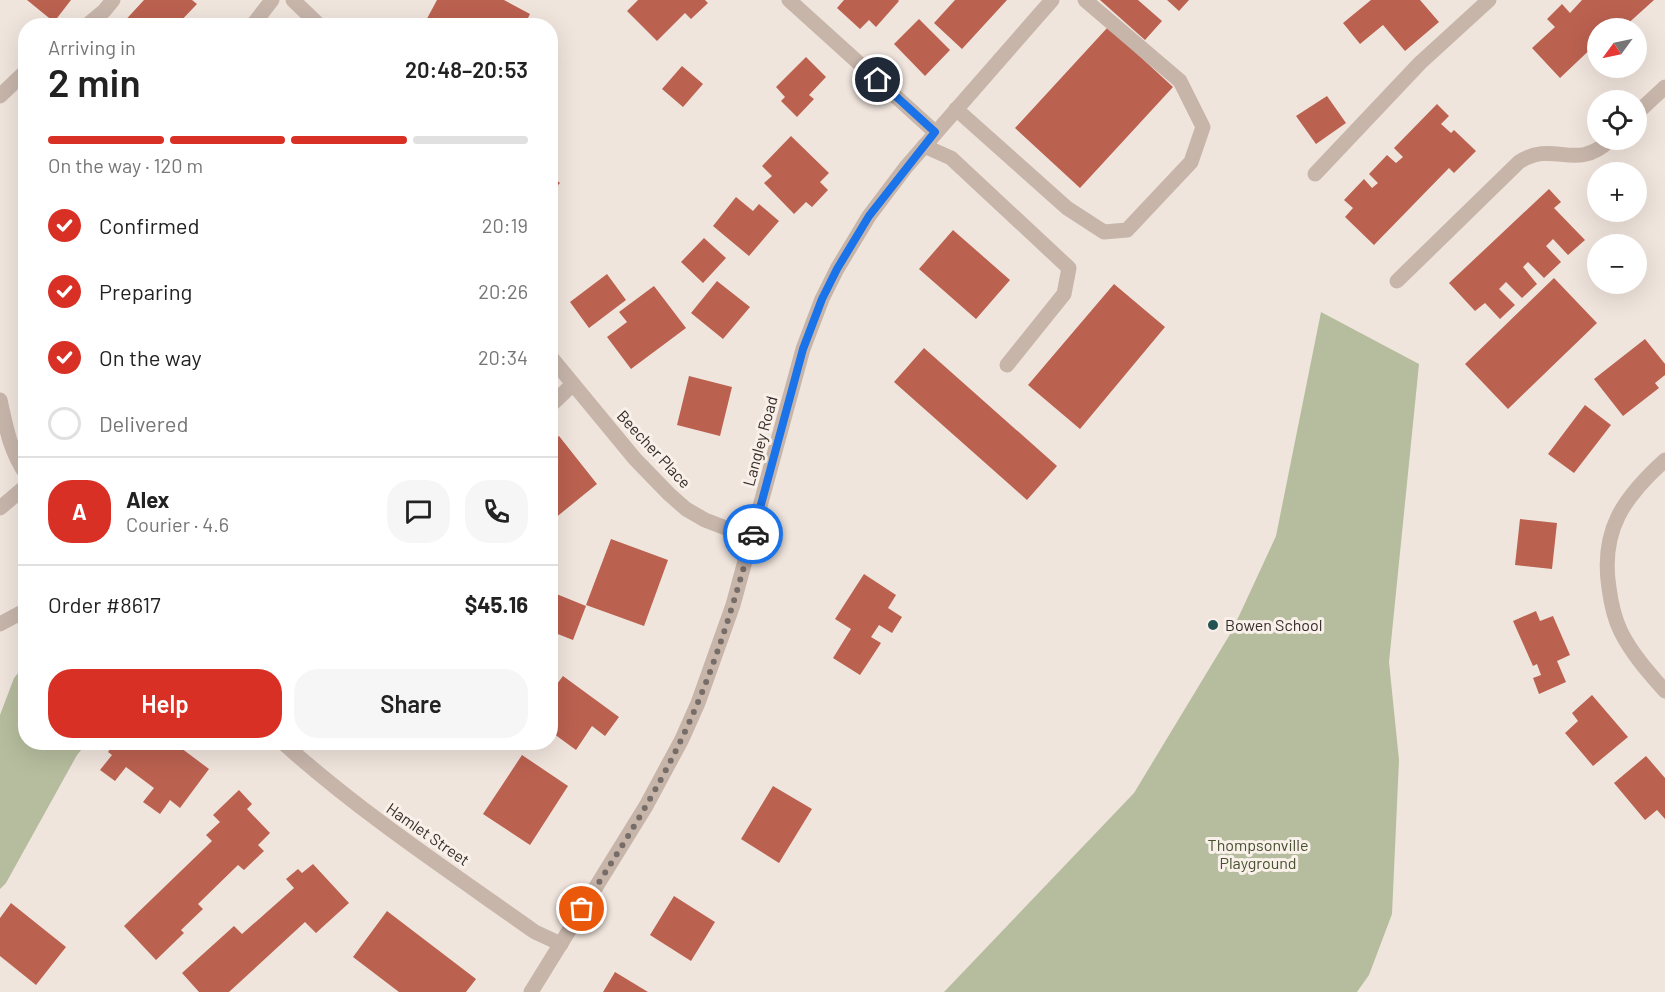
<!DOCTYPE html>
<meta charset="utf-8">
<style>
body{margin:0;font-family:Barlow,sans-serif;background:#f6f6f6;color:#222;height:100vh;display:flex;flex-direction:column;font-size:22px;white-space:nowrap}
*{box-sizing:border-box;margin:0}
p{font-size:20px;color:#767676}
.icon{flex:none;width:33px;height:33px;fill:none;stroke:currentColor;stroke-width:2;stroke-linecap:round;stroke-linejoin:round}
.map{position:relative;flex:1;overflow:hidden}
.panel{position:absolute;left:18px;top:18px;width:540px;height:732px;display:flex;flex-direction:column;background:#fff;border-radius:24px;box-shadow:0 6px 24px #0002}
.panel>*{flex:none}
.needle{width:39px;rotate:237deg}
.controls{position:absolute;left:1587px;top:18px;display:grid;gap:12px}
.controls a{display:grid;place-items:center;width:60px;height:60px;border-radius:50%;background:#fff;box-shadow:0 6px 24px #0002;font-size:30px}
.pin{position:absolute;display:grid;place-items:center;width:51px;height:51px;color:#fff;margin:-26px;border:3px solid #fff;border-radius:50%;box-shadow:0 2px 6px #0007}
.courier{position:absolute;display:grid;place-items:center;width:60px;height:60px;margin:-30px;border:4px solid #1a73e8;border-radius:50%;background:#fff;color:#222;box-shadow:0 2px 8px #0007}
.summary em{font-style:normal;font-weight:600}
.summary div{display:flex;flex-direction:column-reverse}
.summary{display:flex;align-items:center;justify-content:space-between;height:102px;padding:0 30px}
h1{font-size:39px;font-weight:600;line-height:45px}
.bar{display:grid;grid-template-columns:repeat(4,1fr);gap:9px 6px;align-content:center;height:72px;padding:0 30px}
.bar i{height:8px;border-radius:4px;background:#e0e0e0}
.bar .selected{background:#d93025}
.bar p{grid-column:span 4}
.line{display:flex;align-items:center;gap:15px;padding:0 30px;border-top:2px solid #e0e0e0}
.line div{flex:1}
.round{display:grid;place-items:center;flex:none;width:63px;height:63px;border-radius:24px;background:#f6f6f6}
ol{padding:0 30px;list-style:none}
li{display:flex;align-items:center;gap:18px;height:66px}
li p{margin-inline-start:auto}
li .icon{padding:6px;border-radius:50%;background:#d93025;color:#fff;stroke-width:4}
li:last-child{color:#767676}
li i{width:33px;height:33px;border:3px solid #e0e0e0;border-radius:50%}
.primary-button{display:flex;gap:12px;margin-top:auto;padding:12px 30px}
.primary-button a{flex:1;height:69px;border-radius:24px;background:#d93025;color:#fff;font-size:24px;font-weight:600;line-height:69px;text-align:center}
.primary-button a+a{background:#f6f6f6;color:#222}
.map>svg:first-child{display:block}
.green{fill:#b6bd9e}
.building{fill:#bb6150}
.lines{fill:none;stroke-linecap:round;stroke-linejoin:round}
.service{stroke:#c7b5aa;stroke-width:15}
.minor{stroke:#c7b5aa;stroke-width:15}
.tertiary{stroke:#c7b5aa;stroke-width:15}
.done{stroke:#766d68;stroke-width:6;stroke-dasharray:0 10.8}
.route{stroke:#1a73e8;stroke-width:8}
.poi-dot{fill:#225352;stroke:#f8f0e9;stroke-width:2}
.labels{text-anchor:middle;stroke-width:6;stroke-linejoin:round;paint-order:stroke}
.street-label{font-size:16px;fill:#352c29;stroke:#f8f0e9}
.poi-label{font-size:16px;fill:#352c29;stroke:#f8f0e9;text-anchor:start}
.park-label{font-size:16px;fill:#47512f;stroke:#f8f0e9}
</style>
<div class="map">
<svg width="1665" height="992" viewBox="0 0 1665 992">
<rect width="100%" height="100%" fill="#f0e5dd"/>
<path class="green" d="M1321,312L1419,364L1389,662L1399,760L1392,914L1369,975L1357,992H944L1134,793L1232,631L1276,536Z
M25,665L26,742L87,743L77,755L6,883L0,889V715L14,678Z"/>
<path class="building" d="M27,0H71L54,22Z
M144,0H192L197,4L176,26H120Z
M437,0H504L530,14L524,26H423Z
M638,0H705L708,3L691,19L685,13L657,41L627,11Z
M844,0H898L899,1L876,27L869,20L860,29L837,8Z
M955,0H1007L962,49L934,23Z
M1100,0H1138L1162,21L1145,40Z
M1167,0H1189L1179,11Z
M1371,0H1420L1439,22L1405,51L1383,25L1360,44L1343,23Z
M1582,0H1654L1623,28H1598V42L1560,78L1532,48L1555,27L1547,19L1562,4L1570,13Z
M919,19L950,50L925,76L894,44Z
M1108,27L1173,87L1080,188L1015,128Z
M806,57L826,77L809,95L814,99L797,117L781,101L785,97L776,87Z
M682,66L703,84L683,107L662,89Z
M1327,96L1346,123L1316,144L1296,116Z
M1437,104L1449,116L1441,124L1451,133L1454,130L1476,151L1454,173L1449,168L1374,245L1345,217L1353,208L1344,200L1364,179L1372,188L1378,183L1369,174L1387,155L1396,163L1403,157L1394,148Z
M791,136L829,173L820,182L828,190L812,207L806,202L794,214L764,183L772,176L762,166Z
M550,175L560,183L550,194Z
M1549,189L1561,202L1554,208L1585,240L1568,255L1553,239L1546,246L1561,262L1544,278L1528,262L1523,267L1537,284L1522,298L1506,282L1499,289L1515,305L1500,319L1485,303L1475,311L1449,283Z
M736,197L753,211L759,204L779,221L749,256L713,226Z
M953,230L1010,280L976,319L919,269Z
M704,238L726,258L703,283L681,262Z
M607,274L626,300L589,328L570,302Z
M1554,278L1597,323L1508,409L1465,364Z
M717,281L750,307L723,339L691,313Z
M1114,284L1165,327L1080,429L1028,385Z
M654,286L686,328L631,369L607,337L627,322L619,312Z
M1645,339L1665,364V375L1655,383L1659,388L1623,416L1594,379Z
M924,348L1057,466L1027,500L894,382Z
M689,376L732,387L720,436L677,425Z
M1585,405L1611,425L1574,473L1548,454Z
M559,436L597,484L554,519L550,515V443Z
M1520,519L1557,523L1552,569L1515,565Z
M611,539L668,560L644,626L586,605Z
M864,574L896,595L888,608L902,617L892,633L879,625L871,637L881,643L860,675L833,658L851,629L835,619Z
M554,593L586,606L573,640L550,631V603Z
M1536,611L1540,621L1553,616L1570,655L1557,661L1566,682L1539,694L1533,678L1541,675L1537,664L1533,666L1513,621Z
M563,676L619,717L605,736L592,726L576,750L550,731V693Z
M1592,695L1628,737L1593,766L1565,733L1578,721L1572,713Z
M115,742H173L209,769L180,808L170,800L160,814L143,802L154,788L126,767L115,781L100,770L112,755L108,752Z
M522,755L568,786L530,845L483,814Z
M1646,756L1665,778V819L1657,810L1645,820L1614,783Z
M773,786L812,809L779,863L741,839Z
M239,790L252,804L247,809L270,833L258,845L264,851L244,870L238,865L198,904L203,909L181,930L184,933L156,960L124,926L212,841L206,835L220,822L213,815Z
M313,864L349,903L316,933L305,922L229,992H199L182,973L234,926L242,934L294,888L286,879L298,869L302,873Z
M674,896L715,922L691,961L650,935Z
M11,903L66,947L36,985L0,956V918Z
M387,911L476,979L466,992H399L353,957Z
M615,972L648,992H603Z"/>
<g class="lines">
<path class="service" d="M86,26L104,11L113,0
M252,26L272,0
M0,96L26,71
M956,109L1067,208L1104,232L1127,230L1191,162L1203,127L1180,81L1085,0
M1636,114L1665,87
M924,146L951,158L1069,268L1064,294L1007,365
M1315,174L1420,63L1489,0
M1397,281L1519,162C1555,139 1575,173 1610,140
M0,400C6,427 10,451 26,474
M550,406L573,384
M0,508L26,486
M0,624L26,610"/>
<path class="minor" d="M293,0L320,26
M789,0L935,132
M550,356L635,459L669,494L686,509L705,520L752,538
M1665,460C1624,497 1600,530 1609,588C1611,603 1614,618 1621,632C1632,654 1649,673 1665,691
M282,742C361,813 449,871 535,932L561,944"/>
<path class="tertiary" d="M531,992L646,806L682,739L698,703L733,605L803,349L822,299L837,269L869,216L906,167L1052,0"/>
</g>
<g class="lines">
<path class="done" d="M582,909C617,854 653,799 681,740C713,674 734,604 753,534"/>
<path class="route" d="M753,534L803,349L822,299L837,269L869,216L935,132L878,80"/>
</g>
<circle class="poi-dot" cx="1213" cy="625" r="6"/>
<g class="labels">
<g class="street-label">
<text transform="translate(760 441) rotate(-75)" y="6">Langley Road</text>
<text transform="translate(654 449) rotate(47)" y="6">Beecher Place</text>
<text transform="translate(428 834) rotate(35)" y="6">Hamlet Street</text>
</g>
<g class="poi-label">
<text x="1225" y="631">Bowen School</text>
</g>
<g class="park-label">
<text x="1258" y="851">Thompsonville<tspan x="1258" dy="18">Playground</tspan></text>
</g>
</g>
</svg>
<div class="controls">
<a><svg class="needle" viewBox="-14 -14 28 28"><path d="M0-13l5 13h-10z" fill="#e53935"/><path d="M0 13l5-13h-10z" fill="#767676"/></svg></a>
<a><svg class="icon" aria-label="locate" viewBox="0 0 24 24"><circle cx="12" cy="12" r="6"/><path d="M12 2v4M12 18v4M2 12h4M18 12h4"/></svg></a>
<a>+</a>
<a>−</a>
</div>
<div class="pin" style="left:582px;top:909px;background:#ea580c"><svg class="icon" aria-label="bag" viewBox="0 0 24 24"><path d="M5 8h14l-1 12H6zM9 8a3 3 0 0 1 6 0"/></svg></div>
<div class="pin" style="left:878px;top:80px;background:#1f2937"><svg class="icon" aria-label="home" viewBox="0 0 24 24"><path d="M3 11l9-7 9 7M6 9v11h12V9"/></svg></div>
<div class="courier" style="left:753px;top:534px"><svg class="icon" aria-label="car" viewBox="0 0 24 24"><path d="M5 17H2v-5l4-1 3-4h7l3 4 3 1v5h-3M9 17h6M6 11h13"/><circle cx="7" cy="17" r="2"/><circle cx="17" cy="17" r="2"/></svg></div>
<section class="panel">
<div class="summary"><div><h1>2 min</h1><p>Arriving in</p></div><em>20:48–20:53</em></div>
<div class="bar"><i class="selected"></i><i class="selected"></i><i class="selected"></i><i></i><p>On the way · 120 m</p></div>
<ol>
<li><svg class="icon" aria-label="check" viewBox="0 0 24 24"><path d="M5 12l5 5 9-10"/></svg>Confirmed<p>20:19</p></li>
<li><svg class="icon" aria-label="check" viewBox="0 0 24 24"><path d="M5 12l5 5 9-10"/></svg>Preparing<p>20:26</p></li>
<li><svg class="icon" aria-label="check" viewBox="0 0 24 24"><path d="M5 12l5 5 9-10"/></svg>On the way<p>20:34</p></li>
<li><i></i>Delivered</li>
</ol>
<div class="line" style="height:108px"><b class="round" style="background:#d93025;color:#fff">A</b><div><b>Alex</b><p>Courier · 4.6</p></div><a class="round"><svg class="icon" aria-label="chat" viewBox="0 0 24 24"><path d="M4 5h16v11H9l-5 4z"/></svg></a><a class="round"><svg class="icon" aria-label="phone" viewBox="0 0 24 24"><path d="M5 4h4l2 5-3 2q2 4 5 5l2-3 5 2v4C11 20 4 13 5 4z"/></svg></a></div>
<div class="line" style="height:78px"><div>Order #8617</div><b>$45.16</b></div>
<div class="primary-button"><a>Help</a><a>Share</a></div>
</section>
</div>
